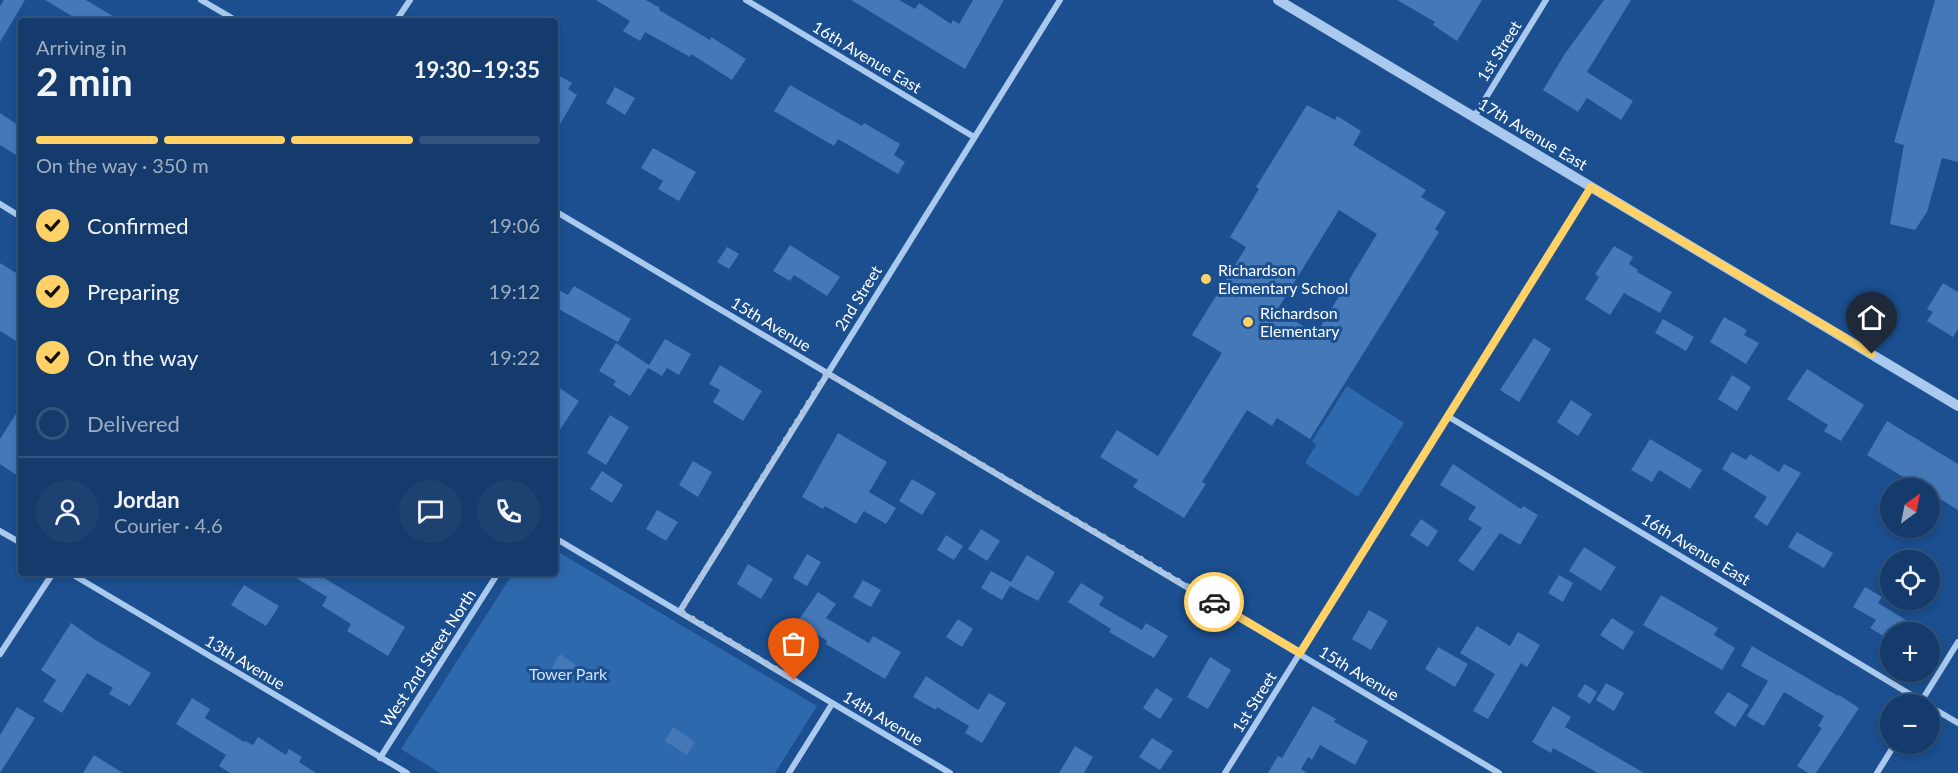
<!DOCTYPE html>
<meta charset="utf-8">
<style>
body{margin:0;font-family:Lato,sans-serif;background:#1d4271;color:#f1f3f6;height:100vh;display:flex;flex-direction:column;font-size:22px;white-space:nowrap}
*{box-sizing:border-box;margin:0}
p{font-size:20px;color:#9dadc1}
.icon{flex:none;width:33px;height:33px;fill:none;stroke:currentColor;stroke-width:2;stroke-linecap:round;stroke-linejoin:round}
.map{position:relative;flex:1;overflow:hidden}
.sheet{position:absolute;left:18px;top:18px;width:540px;height:558px;display:flex;flex-direction:column;background:#143b6b;border-radius:6px;box-shadow:0 3px 9px #0003,0 0 0 2px #33557e}
.sheet>*{flex:none}
.needle{width:39px;rotate:32deg}
.tools{position:absolute;left:1880px;top:478px;display:grid;gap:12px}
.tools a{display:grid;place-items:center;width:60px;height:60px;border-radius:50%;background:#143b6b;box-shadow:0 3px 9px #0003,0 0 0 2px #33557e;font-size:30px}
.pin{position:absolute;display:grid;place-items:center;width:51px;height:51px;color:#fff;margin:-62px -26px;border-radius:50% 50% 50% 0;rotate:-45deg;box-shadow:0 0 6px #0007}
.pin .icon{rotate:45deg}
.courier{position:absolute;display:grid;place-items:center;width:60px;height:60px;margin:-30px;border:4px solid #ffd166;border-radius:50%;background:#fff;color:#222;box-shadow:0 2px 8px #0007}
.overview em{font-style:normal;font-weight:700}
.overview div{display:flex;flex-direction:column-reverse}
.overview{display:flex;align-items:center;justify-content:space-between;height:102px;padding:0 18px}
h1{font-size:39px;font-weight:700;line-height:45px}
.bar{display:grid;grid-template-columns:repeat(4,1fr);gap:9px 6px;align-content:center;height:72px;padding:0 18px}
.bar i{height:8px;border-radius:4px;background:#33557e}
.bar .current{background:#ffd166}
.bar p{grid-column:span 4}
.line{display:flex;align-items:center;gap:15px;padding:0 18px;border-top:2px solid #33557e}
.line div{flex:1}
.round{display:grid;place-items:center;flex:none;width:63px;height:63px;border-radius:32px;background:#1d4271}
ol{padding:0 18px;list-style:none}
li{display:flex;align-items:center;gap:18px;height:66px}
li p{margin-inline-start:auto}
li .icon{padding:6px;border-radius:50%;background:#ffd166;color:#111;stroke-width:4}
li:last-child{color:#9dadc1}
li i{width:33px;height:33px;border:3px solid #33557e;border-radius:50%}
.map>svg:first-child{display:block}
.green{fill:#2e69ad}
.building{fill:#4478b7;fill-rule:evenodd}
.lines{fill:none;stroke-linecap:round;stroke-linejoin:round}
.minor{stroke:#a9c9ee;stroke-width:6}
.tertiary{stroke:#a9c9ee;stroke-width:10}
.done{stroke:#afc1d8;stroke-width:6;stroke-dasharray:0 10.8}
.route{stroke:#ffd166;stroke-width:8}
.poi-dot{fill:#ffd166;stroke:#1b4f8f;stroke-width:2}
.labels{text-anchor:middle;stroke-width:6;stroke-linejoin:round;paint-order:stroke}
.street-label{font-size:16px;fill:#fff;stroke:#1b4f8f}
.poi-label{font-size:16px;fill:#fff;stroke:#1b4f8f;text-anchor:start}
.park-label{font-size:16px;fill:#cfe3fa;stroke:#1b4f8f}
</style>
<div class="map">
<svg width="1958" height="773" viewBox="0 0 1958 773">
<rect width="100%" height="100%" fill="#1b4f8f"/>
<path class="green" d="M1347,386L1404,423L1358,497L1305,463L1316,445L1312,441Z
M555,550L817,706L775,773H440L401,749L513,573H555Z"/>
<path class="building" d="M4,0H25L0,42V6Z
M45,0H86L121,21H80Z
M596,0H646L660,8L659,10L710,40L711,37L746,59L732,80L691,54L690,57L645,32L640,41L623,31L630,21Z
M851,0H899L915,9L919,3L951,24L953,20L959,24L973,0H1004L965,69Z
M1397,0H1482L1457,41L1433,25L1435,22Z
M1604,0H1631L1587,72L1633,101L1621,120L1587,98L1578,112L1543,90L1564,55Z
M1935,0H1958V162L1942,158L1927,212L1915,230L1890,224L1904,145L1894,142Z
M555,73L572,83L568,89L577,95L555,133Z
M790,85L862,126L864,123L900,144L894,155L905,162L898,174L838,139L834,146L774,111Z
M615,87L635,98L625,115L606,103Z
M1307,105L1335,120L1337,116L1361,131L1353,145L1426,190L1421,197L1446,212L1435,229L1439,232L1310,439L1277,418L1272,426L1247,410L1202,482L1206,484L1184,518L1133,487L1138,480L1100,457L1117,430L1158,456L1222,353L1192,335L1246,247L1230,237L1259,189L1256,187ZM1339,210L1377,234L1316,334L1277,310Z
M0,113L21,127V158L0,145Z
M653,148L696,172L679,201L658,189L663,181L641,168Z
M790,245L840,277L827,296L794,275L790,281L773,271Z
M1614,246L1633,257L1629,264L1638,270L1637,272L1672,292L1660,313L1624,293L1610,315L1585,299L1599,277L1595,274Z
M727,247L739,254L729,269L717,262Z
M0,263L21,276V344L0,331Z
M1943,283L1958,292V329L1953,337L1927,321L1933,312L1927,309Z
M574,286L631,319L618,342L555,307V288L568,295Z
M1724,317L1747,330L1744,335L1759,343L1746,364L1710,342Z
M1663,319L1694,337L1686,351L1655,333Z
M1534,338L1551,349L1519,402L1500,390Z
M665,339L691,354L679,375L667,368L662,376L648,368L630,396L613,385L616,381L599,371L616,343L649,365Z
M720,365L762,391L743,421L713,402L720,390L709,384Z
M1807,369L1864,405L1841,441L1824,431L1828,425L1787,399Z
M1732,375L1751,387L1737,411L1718,399Z
M555,385L579,401L555,437Z
M1571,400L1592,414L1578,436L1557,422Z
M21,406V478L0,464V439Z
M610,415L629,427L606,465L587,453Z
M1887,421L1958,464V510L1929,492V489H1923L1867,455Z
M838,433L887,462L869,492L896,508L886,524L864,511L856,524L825,506L823,509L802,497Z
M1650,439L1702,470L1690,489L1659,470L1652,482L1631,470Z
M1732,452L1746,460L1750,454L1779,472L1784,464L1801,473L1767,526L1754,517L1767,497L1722,469Z
M693,461L712,472L698,497L679,485Z
M1453,464L1521,509L1523,506L1538,515L1520,545L1500,533L1473,571L1458,561L1482,528L1468,519L1476,507L1440,485Z
M602,471L623,485L612,503L590,489Z
M912,479L936,493L922,515L899,501Z
M657,510L678,522L666,541L646,529Z
M1421,519L1438,531L1428,547L1410,535Z
M981,529L1000,541L987,561L968,549Z
M1797,532L1833,553L1824,568L1788,547Z
M946,535L963,546L954,560L937,550Z
M1584,547L1616,567L1601,591L1569,571Z
M807,554L821,562L807,586L793,578Z
M1027,555L1055,572L1038,601L1010,586L1002,600L981,588L991,571L1011,582Z
M748,564L773,579L761,599L737,584Z
M288,573H316L405,627L388,656L347,631L351,624L322,606L327,597Z
M1559,575L1573,583L1563,602L1548,593Z
M863,580L881,590L871,607L853,597Z
M1081,583L1104,597L1099,605L1142,630L1146,623L1168,636L1154,658L1109,632L1111,629L1068,602Z
M244,585L279,606L266,626L231,605Z
M1865,587L1882,597L1878,603L1927,633H1890V640L1870,628L1876,620L1853,607Z
M818,592L836,604L826,618L869,643L873,636L901,652L885,679L826,644L827,641L798,621Z
M1661,595L1718,628L1714,635L1735,648L1722,670L1643,625Z
M1369,610L1388,621L1371,650L1352,639Z
M1612,618L1634,632L1623,650L1600,635Z
M958,619L973,629L962,647L946,637Z
M71,623L94,639L151,673L130,706L109,694L113,688L87,673L62,713L43,701L56,680L41,670Z
M1477,626L1510,646L1518,632L1540,645L1527,667L1521,663L1488,719L1473,711L1495,674L1460,653Z
M1752,646L1838,696L1839,695L1859,708L1816,773H1808L1797,766L1822,728L1818,726L1824,716L1784,692L1764,726L1747,716L1768,681L1741,666Z
M1438,647L1468,664L1455,687L1425,669Z
M560,654L576,665L567,679L551,669Z
M1210,657L1231,670L1208,709L1187,697Z
M926,676L978,710L989,693L1006,703L982,743L965,733L969,726L937,707L936,710L913,697Z
M1606,683L1624,693L1614,711L1596,700Z
M1585,684L1597,692L1590,704L1577,696Z
M1156,688L1173,699L1160,719L1143,708Z
M1728,692L1749,705L1735,727L1714,713Z
M192,698L210,709L205,718L244,742L245,741L253,745L258,737L286,755L289,749L302,757L299,762L316,773H230L219,766L226,755L176,724Z
M1313,706L1336,719L1334,722L1368,741L1355,765L1320,745L1312,760L1308,757L1301,769L1307,773H1268L1278,756L1282,758Z
M1553,706L1571,717L1565,727L1644,773H1598L1553,748L1551,753L1532,742Z
M17,707L35,718L0,773V735Z
M673,727L695,742L687,755L665,741Z
M1152,738L1173,751L1160,770L1139,757Z
M1075,746L1093,757L1084,773H1059Z
M94,755L123,773H83Z"/>
<g class="lines">
<path class="minor" d="M201,0L237,21
M746,0L974,137
M396,21L410,0
M1474,117L1546,0
M0,204L21,217
M555,211L1499,773
M1449,417L1928,705
M0,531L21,543
M555,538L950,773
M70,573L407,773
M680,611L1060,0
M0,654L53,573
M1919,705L1958,642
M1929,706L1958,723
M380,758L498,573
M789,773L832,704
M1225,773L1591,187
M1877,773L1895,744"/>
<path class="tertiary" d="M1278,0L1958,406"/>
</g>
<g class="lines">
<path class="done" d="M794,680L680,611L827,373L1214,602"/>
<path class="route" d="M1214,602L1300,653L1591,187L1872,354"/>
</g>
<g class="poi-dot">
<circle cx="1206" cy="279" r="6"/>
<circle cx="1248" cy="322" r="6"/>
</g>
<g class="labels">
<g class="street-label">
<text transform="translate(1499 51) rotate(-58)" y="6">1st Street</text>
<text transform="translate(867 57) rotate(31)" y="6">16th Avenue East</text>
<text transform="translate(1533 134) rotate(31)" y="6">17th Avenue East</text>
<text transform="translate(858 298) rotate(-58)" y="6">2nd Street</text>
<text transform="translate(771 324) rotate(31)" y="6">15th Avenue</text>
<text transform="translate(1696 549) rotate(31)" y="6">16th Avenue East</text>
<text transform="translate(428 658) rotate(-57)" y="6">West 2nd Street North</text>
<text transform="translate(245 662) rotate(31)" y="6">13th Avenue</text>
<text transform="translate(1359 673) rotate(31)" y="6">15th Avenue</text>
<text transform="translate(1254 702) rotate(-58)" y="6">1st Street</text>
<text transform="translate(883 718) rotate(31)" y="6">14th Avenue</text>
</g>
<g class="poi-label">
<text x="1218" y="276">Richardson<tspan x="1218" dy="18">Elementary School</tspan></text>
<text x="1260" y="319">Richardson<tspan x="1260" dy="18">Elementary</tspan></text>
</g>
<g class="park-label">
<text x="568" y="680">Tower Park</text>
</g>
</g>
</svg>
<div class="tools">
<a><svg class="needle" viewBox="-14 -14 28 28"><path d="M0-13l5 13h-10z" fill="#e53935"/><path d="M0 13l5-13h-10z" fill="#9dadc1"/></svg></a>
<a><svg class="icon" aria-label="locate" viewBox="0 0 24 24"><circle cx="12" cy="12" r="6"/><path d="M12 2v4M12 18v4M2 12h4M18 12h4"/></svg></a>
<a>+</a>
<a>−</a>
</div>
<div class="pin" style="left:794px;top:680px;background:#ea580c"><svg class="icon" aria-label="bag" viewBox="0 0 24 24"><path d="M5 8h14l-1 12H6zM9 8a3 3 0 0 1 6 0"/></svg></div>
<div class="pin" style="left:1872px;top:354px;background:#1f2937"><svg class="icon" aria-label="home" viewBox="0 0 24 24"><path d="M3 11l9-7 9 7M6 9v11h12V9"/></svg></div>
<div class="courier" style="left:1214px;top:602px"><svg class="icon" aria-label="car" viewBox="0 0 24 24"><path d="M5 17H2v-5l4-1 3-4h7l3 4 3 1v5h-3M9 17h6M6 11h13"/><circle cx="7" cy="17" r="2"/><circle cx="17" cy="17" r="2"/></svg></div>
<section class="sheet">
<div class="overview"><div><h1>2 min</h1><p>Arriving in</p></div><em>19:30–19:35</em></div>
<div class="bar"><i class="current"></i><i class="current"></i><i class="current"></i><i></i><p>On the way · 350 m</p></div>
<ol>
<li><svg class="icon" aria-label="check" viewBox="0 0 24 24"><path d="M5 12l5 5 9-10"/></svg>Confirmed<p>19:06</p></li>
<li><svg class="icon" aria-label="check" viewBox="0 0 24 24"><path d="M5 12l5 5 9-10"/></svg>Preparing<p>19:12</p></li>
<li><svg class="icon" aria-label="check" viewBox="0 0 24 24"><path d="M5 12l5 5 9-10"/></svg>On the way<p>19:22</p></li>
<li><i></i>Delivered</li>
</ol>
<div class="line" style="height:108px"><a class="round"><svg class="icon" aria-label="person" viewBox="0 0 24 24"><circle cx="12" cy="8" r="4"/><path d="M4 21q1-7 8-7t8 7"/></svg></a><div><b>Jordan</b><p>Courier · 4.6</p></div><a class="round"><svg class="icon" aria-label="chat" viewBox="0 0 24 24"><path d="M4 5h16v11H9l-5 4z"/></svg></a><a class="round"><svg class="icon" aria-label="phone" viewBox="0 0 24 24"><path d="M5 4h4l2 5-3 2q2 4 5 5l2-3 5 2v4C11 20 4 13 5 4z"/></svg></a></div>
</section>
</div>
